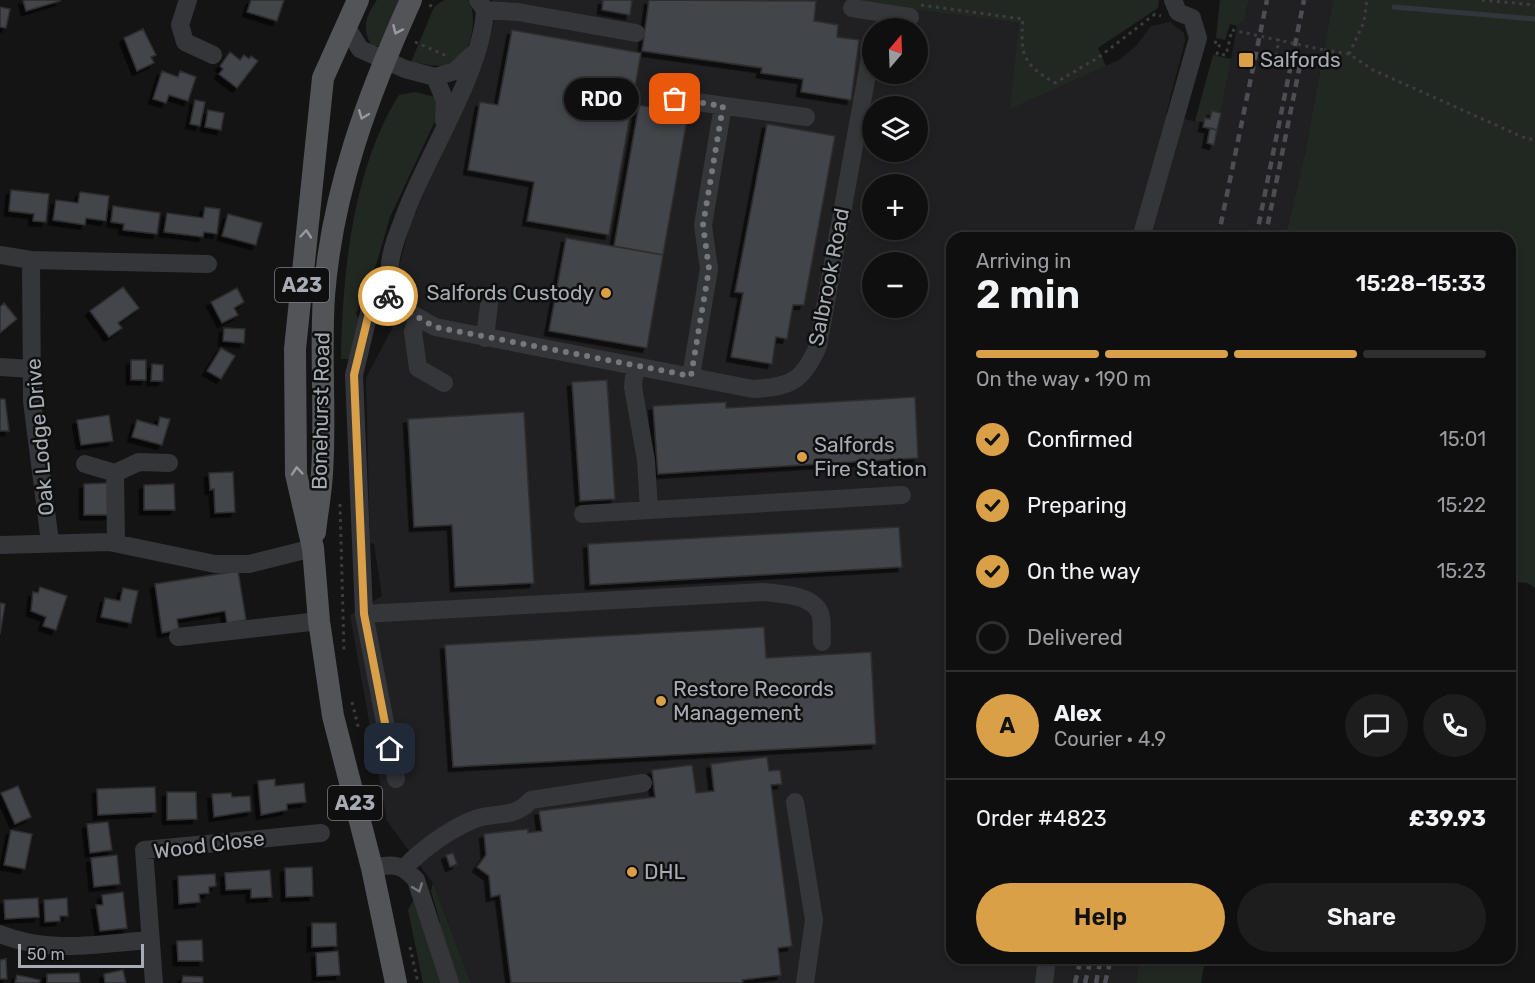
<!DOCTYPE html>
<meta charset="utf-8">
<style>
body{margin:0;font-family:Rubik,sans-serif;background:#1d1d1e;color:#f1f3f6;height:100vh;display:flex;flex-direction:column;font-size:22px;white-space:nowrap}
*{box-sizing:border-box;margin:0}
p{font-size:20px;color:#9b9c9f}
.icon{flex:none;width:33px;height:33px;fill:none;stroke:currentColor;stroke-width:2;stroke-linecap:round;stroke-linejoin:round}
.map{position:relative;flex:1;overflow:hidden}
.drawer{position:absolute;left:946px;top:232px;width:570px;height:732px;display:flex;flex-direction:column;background:#0f0f10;border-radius:18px;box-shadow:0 3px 9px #0003,0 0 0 2px #2f2f30}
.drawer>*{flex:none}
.needle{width:39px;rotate:19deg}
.tools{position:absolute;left:862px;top:18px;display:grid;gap:12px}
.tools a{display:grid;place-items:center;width:66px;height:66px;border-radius:50%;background:#0f0f10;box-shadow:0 3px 9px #0003,0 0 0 2px #2f2f30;font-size:30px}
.scale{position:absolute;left:18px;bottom:15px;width:126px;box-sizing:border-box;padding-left:6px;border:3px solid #a7acb4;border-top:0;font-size:16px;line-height:21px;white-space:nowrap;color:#a7acb4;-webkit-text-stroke:4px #0f0f10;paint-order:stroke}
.pin{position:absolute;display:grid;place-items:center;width:51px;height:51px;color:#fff;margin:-26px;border-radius:12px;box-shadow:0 3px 9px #0006}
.courier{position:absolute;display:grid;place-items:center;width:60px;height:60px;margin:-30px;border:4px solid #daa047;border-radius:50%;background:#fff;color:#222;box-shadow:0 2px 8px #0007}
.bubble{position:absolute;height:42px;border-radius:21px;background:#0f0f10;box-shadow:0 3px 9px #0003,0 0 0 2px #2f2f30;font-size:20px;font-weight:600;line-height:42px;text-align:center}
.head em{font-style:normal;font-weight:600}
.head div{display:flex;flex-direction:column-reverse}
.head{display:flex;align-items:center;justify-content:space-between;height:102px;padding:0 30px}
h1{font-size:39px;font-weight:600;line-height:45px}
.bar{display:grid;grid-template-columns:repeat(4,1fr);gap:9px 6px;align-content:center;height:72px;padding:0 30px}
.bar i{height:8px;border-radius:4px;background:#2f2f30}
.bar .on{background:#daa047}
.bar p{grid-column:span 4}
.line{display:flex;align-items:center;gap:15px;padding:0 30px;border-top:2px solid #2f2f30}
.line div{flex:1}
.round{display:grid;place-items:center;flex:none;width:63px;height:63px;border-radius:32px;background:#1d1d1e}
ol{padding:0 30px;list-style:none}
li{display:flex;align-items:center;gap:18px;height:66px}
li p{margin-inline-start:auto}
li .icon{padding:6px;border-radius:50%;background:#daa047;color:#111;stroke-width:4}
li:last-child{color:#9b9c9f}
li i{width:33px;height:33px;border:3px solid #2f2f30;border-radius:50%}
.primary-button{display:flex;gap:12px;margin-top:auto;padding:12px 30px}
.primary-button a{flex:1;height:69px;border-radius:36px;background:#daa047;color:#111;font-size:24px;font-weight:600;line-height:69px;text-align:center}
.primary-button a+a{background:#1d1d1e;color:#f1f3f6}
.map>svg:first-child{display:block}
.built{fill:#202022;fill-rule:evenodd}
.green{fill:#212821}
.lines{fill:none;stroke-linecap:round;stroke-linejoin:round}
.stream{stroke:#2f373c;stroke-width:5}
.building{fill:#434448;stroke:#2e2e31;stroke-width:1.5;filter:url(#shadow)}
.path{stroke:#3c3d41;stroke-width:3;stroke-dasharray:3 4.5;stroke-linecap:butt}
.minor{stroke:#35363a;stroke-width:18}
.major{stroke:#525458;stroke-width:22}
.rail{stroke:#4d4e53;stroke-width:4.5;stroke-dasharray:8 6;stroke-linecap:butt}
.path-bridge{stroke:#3c3d41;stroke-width:3;stroke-dasharray:3 4.5;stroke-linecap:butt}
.oneway{stroke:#969aa2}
.oneway2{stroke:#74777d}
.done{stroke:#74777c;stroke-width:6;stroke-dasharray:0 10.8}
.route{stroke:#daa047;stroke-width:8}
.poi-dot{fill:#daa047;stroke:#0f0f10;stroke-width:2}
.labels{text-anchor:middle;stroke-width:5;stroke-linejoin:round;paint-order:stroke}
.shield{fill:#0f0f10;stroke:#797d83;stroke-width:1.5}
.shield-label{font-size:20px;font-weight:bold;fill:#a7acb4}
.poi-label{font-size:21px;fill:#a7acb4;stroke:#0f0f10;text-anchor:start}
.street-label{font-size:21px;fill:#a7acb4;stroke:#0f0f10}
</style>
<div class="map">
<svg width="1535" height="983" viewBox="0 0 1535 983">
<defs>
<filter id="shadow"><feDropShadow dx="-4.5" dy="4.5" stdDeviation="0" flood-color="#0009"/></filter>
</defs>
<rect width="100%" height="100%" fill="#141415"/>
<path class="built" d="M492,0H839L1019,23L1011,108L1119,60L1136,46L1151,26L1170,22L1184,33L1185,41L1166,114L1204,124L1212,111L1221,113L1237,26L1244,21L1249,0H1333L1305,153L1285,238H952V958L1139,959L1136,983H471L433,883L387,821L350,615L382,596L374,544L370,543L366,378L407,300L398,272L408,231L490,38L496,12ZM873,28H918V74H873ZM873,106H918V152H873ZM873,184H918V230H873ZM873,262H918V308H873Z"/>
<path class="green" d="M377,0H400L379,46H372C361,28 366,16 377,0Z
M444,0H468C478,14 472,51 458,61C445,70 426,64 411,62L434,7Z
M839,0H1159L1158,8L1098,48L1106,66L1010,109L1019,23Z
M1220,0H1249L1244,21L1237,26L1230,24L1225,40L1216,38Z
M1333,0H1535V588L1527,583L1511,581L1510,238H1285L1305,153Z
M1213,55L1231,59L1221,113L1212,112L1210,119L1204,124L1195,121Z
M416,92L434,97L437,106L435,121L390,217L377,262L356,314L361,322L350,359H341C342,275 353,167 399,95Z
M433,883L471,983H457L439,936L440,922L431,891Z
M413,901L419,904L446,983H423L408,910Z
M1139,959H1205L1201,983H1136Z"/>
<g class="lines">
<path class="stream" d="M1394,7L1535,19"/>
</g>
<path class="building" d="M23,0H59L60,1L26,11Z
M251,0H284L277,21L247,12Z
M603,0H632L630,15L602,10Z
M649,0L816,1L814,21L838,25L837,37L859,40L851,100L801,92L803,79L761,73L762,68L642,51Z
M0,7L10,9L6,28L0,27Z
M143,29L156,55L151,57L154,63L137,71L124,38Z
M512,30L641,53L609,235L527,221L534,182L468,170L480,102L498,105Z
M230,52L240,60L244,55L249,59L251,56L258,61L237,88L219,74L223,69L220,66Z
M162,71L178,77L180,71L196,77L188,101L169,95L166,103L153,99Z
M195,100L205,102L200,126L190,124Z
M639,105L688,114L663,255L614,246Z
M208,110L224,113L221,130L205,127Z
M1212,111L1221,113L1217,130L1203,127L1205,118L1210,119Z
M767,124L835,136L804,305H793L787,339L776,337L772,364L731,357L743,293L735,292Z
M1210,128L1217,130L1214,145L1207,143Z
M11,190L49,194L46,222L33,221L34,214L9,211Z
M80,192L109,196L106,221L86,218L85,225L53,220L56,200L78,203Z
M113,206L160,213L157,234L123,230L124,224L111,222Z
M205,207L220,209L217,234L204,232L203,237L164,232L167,213L203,218Z
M228,214L262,223L256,245L222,236Z
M566,238L663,255L647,348L549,331Z
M123,287L139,308L118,323L122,328L109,337L90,311Z
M237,288L244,302L234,308L238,315L222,323L211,302Z
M4,303L17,319L0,333V307Z
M224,328L245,329L244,343L223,341Z
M221,348L235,356L221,379L207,371Z
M131,360H146V380H131Z
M152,364L163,365V381H151Z
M607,380L615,499L580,501L572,382Z
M915,397L918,458L658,474L653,406L726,402V408Z
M0,399H5L9,431H0Z
M524,412L534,583L455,587L452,525L414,527L408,419Z
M109,415L113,441L81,445L77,420Z
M160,417L170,419L162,445L132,437L137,420L158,426Z
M233,472L235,512L215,513L214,489L210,490L209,473Z
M110,483L111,515H84V484Z
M174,484L175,510H144V485Z
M899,527L902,567L590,585L588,544Z
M238,571L246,620L227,623L225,611L177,619L179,630L162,633L155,584Z
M40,587L67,596L56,630L43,626L46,617L31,611L33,592L38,593Z
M123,588L138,591L131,623L101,617L105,598L120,601Z
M0,603L5,604L0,634Z
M764,627L766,658L871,652L876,744L453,767L445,645Z
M767,757L769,771L780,770L782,784L771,785L792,946L778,948L781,975L742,980L743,983H511L500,895L491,897L489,876L477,867L486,855L484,834L528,829V833L542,831L539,811L655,797L652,770L692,765L696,793L714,791L711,764Z
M275,779V786L304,783L306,802L287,804V810L261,815L258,781Z
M18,786L31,817L15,824L1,793Z
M155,787L156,812L98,815L97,789Z
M167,792H196L197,819L167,820Z
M231,793L232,797L250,796L251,811L214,817L212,794Z
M108,822L112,850L90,853L87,824Z
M11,830L32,834L25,869L4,865Z
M453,853L457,864L450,867L446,855Z
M117,855L120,884L94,887L91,858Z
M312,867L313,896L286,897L285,868Z
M270,870L272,897L251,898V889L226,890L225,873Z
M215,874L216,886L209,887V893L199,894L200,902L179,904L178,876Z
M123,892L127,928L100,931L96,905H103L102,895Z
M38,898L39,917L5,919L4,900Z
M67,898L68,916H60V921L45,922L44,900Z
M312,923H336L337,946L312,947Z
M202,940L203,961H178L177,941Z
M338,951L340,975L317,976L316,953Z
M6,959L7,979H0V960Z
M123,970L126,983H105L104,974Z
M79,973L80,983H47V974Z
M17,975L40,980L39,983H15Z
M183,976L203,977V983H182Z"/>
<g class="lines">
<path class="path" d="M1482,0L1535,5
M921,5L1023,19C1020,56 1023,64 1055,83L1099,57L1155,14L1161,16
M430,7L433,0
M415,42L447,56
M1214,42L1220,43L1217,54L1226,55L1232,30
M1324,50L1349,54L1373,70L1525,138L1535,140
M1349,54L1364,22L1367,0
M1275,63L1279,39
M340,504L344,651
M352,702L359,730
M410,947L418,983"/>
<path class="minor" d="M188,0L180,25L185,42L213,55
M852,8L910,17
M485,10L518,12L636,33
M346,26L360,49L405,69L435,77L455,71L472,55
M435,77L445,101L444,121
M675,99L806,117
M1141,238L1198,38L1192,18L1178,12L1173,0
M0,255L31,260L208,264
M31,260L32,401L50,542
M394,293L407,311L435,327L753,389C791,387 803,381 818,346L873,41
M417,319L413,332L418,368L444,383
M485,338L489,305
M635,366L633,387L646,460L649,510
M0,367L32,369
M691,376L709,269L703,225L723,106
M85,464L115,473
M583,514L902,495
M116,543L115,473L139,462L169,463
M0,545L109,542L215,564H249L313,548
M364,614L763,592C780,594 812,594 820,613C823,621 821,634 822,642
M178,637L319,621
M396,779L364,614L354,375L369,313L383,298L394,293C393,284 390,274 390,265C391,248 400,228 406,212C428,153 482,71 485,10L478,0
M795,802L814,920L805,983
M405,867C423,849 446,832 470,821C492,810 512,821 531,800L643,783
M372,868C393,863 402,864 416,880L450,983
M0,934C49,954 99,944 150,940
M154,983L144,850L321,833
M1044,983L1047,958"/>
<path class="major" d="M358,0L323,78L295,349L296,474L313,548L319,621L333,716L372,868L396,983
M315,532C317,513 321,493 322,473C326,414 320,355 324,296C332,191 368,95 411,0"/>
<path class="rail" d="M1218,238L1267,0
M1256,238L1304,0
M1265,238L1300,65
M1075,983L1081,958
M1085,983L1091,958
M1096,983L1101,958
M1105,983L1111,958"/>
<path class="path-bridge" d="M1232,30L1324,50"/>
</g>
<defs><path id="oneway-chevron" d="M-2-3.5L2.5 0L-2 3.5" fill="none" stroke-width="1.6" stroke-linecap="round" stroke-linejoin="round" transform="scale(1.5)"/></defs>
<g class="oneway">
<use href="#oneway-chevron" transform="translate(397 30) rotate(114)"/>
<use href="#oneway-chevron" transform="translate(363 115) rotate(111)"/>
<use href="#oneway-chevron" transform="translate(306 234) rotate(-85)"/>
<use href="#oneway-chevron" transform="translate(297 471) rotate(-95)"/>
</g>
<use class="oneway2" href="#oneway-chevron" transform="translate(418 888) rotate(69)"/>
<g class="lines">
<path class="done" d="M388,296L394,293L407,311L435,327L691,376L709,269L703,225L723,106L675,99"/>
<path class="route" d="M388,296L369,313L354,375L364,614L390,749"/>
</g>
<g class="poi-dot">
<rect x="1238" y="52" width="16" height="16" rx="3"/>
<circle cx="606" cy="293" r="6"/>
<circle cx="802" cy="457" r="6"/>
<circle cx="661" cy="701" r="6"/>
<circle cx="632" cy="872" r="6"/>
</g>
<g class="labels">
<g class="shield">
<rect x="275" y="268" width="54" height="34" rx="4.5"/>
<rect x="328" y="786" width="54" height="34" rx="4.5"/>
</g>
<g class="shield-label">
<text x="302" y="292">A23</text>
<text x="355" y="810">A23</text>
</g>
<g class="poi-label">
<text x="1260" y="67">Salfords</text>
<text x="594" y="300" text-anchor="end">Salfords Custody</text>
<text x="814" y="452">Salfords<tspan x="814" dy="24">Fire Station</tspan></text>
<text x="673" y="696">Restore Records<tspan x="673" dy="24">Management</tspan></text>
<text x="644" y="879">DHL</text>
</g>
<g class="street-label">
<text transform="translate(829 277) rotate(-79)" y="7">Salbrook Road</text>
<text transform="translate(321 411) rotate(-89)" y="7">Bonehurst Road</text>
<text transform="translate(40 437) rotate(-95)" y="7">Oak Lodge Drive</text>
<text transform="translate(209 845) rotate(-7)" y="7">Wood Close</text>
</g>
</g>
</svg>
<div class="tools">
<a><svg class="needle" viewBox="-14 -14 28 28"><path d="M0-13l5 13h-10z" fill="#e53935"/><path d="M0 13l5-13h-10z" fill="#9b9c9f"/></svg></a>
<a><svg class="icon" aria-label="layers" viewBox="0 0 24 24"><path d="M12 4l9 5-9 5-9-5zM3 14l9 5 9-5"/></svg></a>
<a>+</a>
<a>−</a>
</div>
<div class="scale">50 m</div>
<div class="pin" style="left:675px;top:99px;background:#ea580c"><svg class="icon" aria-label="bag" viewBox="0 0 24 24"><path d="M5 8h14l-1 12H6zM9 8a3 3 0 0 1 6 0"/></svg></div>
<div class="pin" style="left:390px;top:749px;background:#1f2937"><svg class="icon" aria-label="home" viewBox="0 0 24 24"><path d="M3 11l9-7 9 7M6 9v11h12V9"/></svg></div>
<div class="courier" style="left:388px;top:296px"><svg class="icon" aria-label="bike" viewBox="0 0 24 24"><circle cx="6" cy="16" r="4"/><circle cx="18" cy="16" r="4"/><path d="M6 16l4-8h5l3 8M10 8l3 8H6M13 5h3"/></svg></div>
<div class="bubble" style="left:564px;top:78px;width:75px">RDO</div>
<section class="drawer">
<div class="head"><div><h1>2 min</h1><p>Arriving in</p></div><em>15:28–15:33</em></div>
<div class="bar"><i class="on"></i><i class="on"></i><i class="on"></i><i></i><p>On the way · 190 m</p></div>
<ol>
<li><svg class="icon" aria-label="check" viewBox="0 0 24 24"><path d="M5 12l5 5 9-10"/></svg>Confirmed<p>15:01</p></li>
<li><svg class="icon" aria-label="check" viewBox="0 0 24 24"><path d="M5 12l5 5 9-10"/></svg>Preparing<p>15:22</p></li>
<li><svg class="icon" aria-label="check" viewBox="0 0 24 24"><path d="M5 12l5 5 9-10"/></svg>On the way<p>15:23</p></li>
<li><i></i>Delivered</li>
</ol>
<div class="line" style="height:108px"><b class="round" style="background:#daa047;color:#111">A</b><div><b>Alex</b><p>Courier · 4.9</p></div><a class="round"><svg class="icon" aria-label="chat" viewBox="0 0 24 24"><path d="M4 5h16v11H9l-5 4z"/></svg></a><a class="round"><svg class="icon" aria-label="phone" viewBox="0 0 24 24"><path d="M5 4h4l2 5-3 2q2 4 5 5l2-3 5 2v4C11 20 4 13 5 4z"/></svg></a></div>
<div class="line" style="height:78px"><div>Order #4823</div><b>£39.93</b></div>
<div class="primary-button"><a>Help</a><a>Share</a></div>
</section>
</div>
